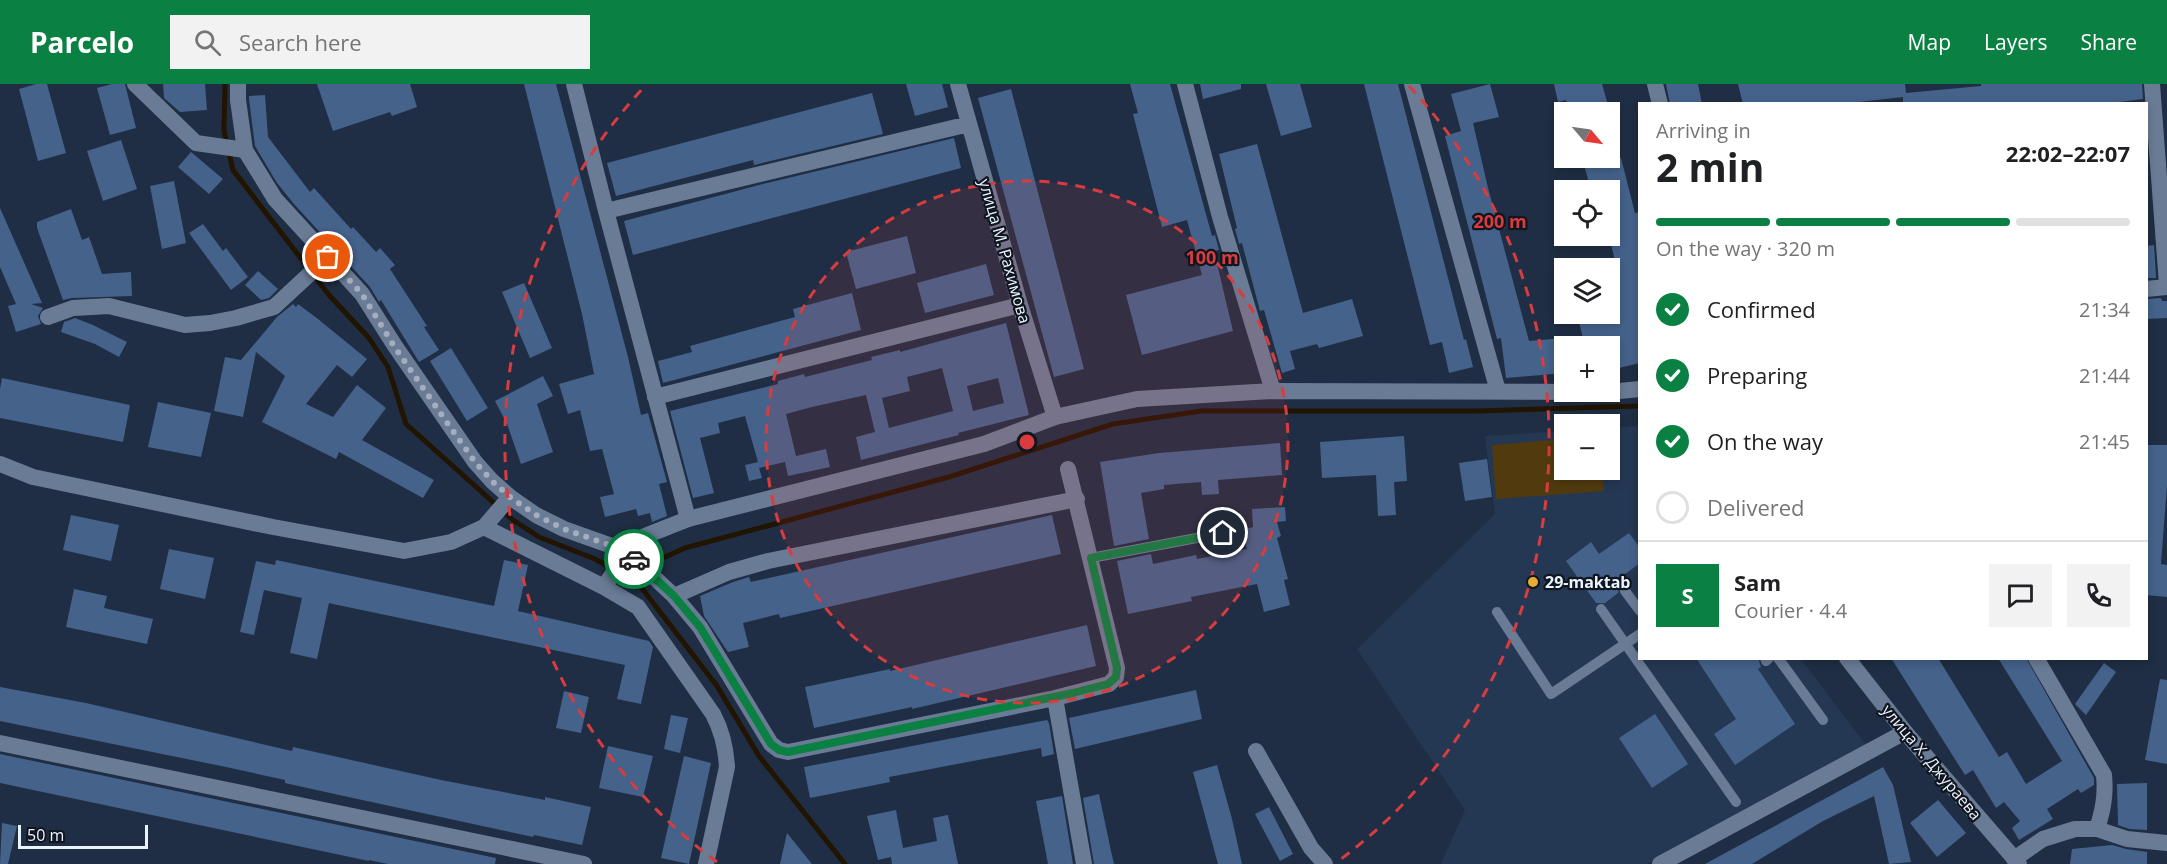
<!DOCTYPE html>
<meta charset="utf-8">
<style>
body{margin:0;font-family:"Open Sans",sans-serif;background:#f2f2f2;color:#202124;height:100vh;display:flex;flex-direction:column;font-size:22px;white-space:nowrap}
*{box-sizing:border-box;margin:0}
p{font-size:20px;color:#757577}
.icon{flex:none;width:33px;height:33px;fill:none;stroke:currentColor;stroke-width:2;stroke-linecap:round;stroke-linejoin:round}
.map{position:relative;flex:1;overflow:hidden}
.side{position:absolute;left:1638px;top:18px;width:510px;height:558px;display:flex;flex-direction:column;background:#fff;border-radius:0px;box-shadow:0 3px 9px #0003}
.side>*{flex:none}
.needle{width:39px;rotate:119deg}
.controls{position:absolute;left:1554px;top:18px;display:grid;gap:12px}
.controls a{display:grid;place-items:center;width:66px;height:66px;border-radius:0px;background:#fff;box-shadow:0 3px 9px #0003;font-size:30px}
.scale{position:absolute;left:18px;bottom:15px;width:130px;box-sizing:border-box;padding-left:6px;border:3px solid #ebf3ff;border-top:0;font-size:16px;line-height:21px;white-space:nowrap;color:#ebf3ff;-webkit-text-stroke:4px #101620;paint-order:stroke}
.pin{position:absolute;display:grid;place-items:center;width:51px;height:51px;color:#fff;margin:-26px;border:3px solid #fff;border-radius:50%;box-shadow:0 2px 6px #0007}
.courier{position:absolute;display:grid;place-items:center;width:60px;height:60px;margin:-30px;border:4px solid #0b8043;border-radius:50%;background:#fff;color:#222;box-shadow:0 2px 8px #0007}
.headline em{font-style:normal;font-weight:700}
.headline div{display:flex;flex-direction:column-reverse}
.headline{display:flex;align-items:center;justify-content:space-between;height:102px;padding:0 18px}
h1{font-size:39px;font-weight:700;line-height:45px}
.bar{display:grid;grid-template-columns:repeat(4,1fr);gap:9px 6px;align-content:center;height:72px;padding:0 18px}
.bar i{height:8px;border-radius:4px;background:#e0e0e0}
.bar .selected{background:#0b8043}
.bar p{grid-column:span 4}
.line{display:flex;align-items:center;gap:15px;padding:0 18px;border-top:2px solid #e0e0e0}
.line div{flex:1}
.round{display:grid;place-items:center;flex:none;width:63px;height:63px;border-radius:0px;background:#f2f2f2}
ol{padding:0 18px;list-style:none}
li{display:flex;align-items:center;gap:18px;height:66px}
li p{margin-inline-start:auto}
li .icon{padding:6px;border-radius:50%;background:#0b8043;color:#fff;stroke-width:4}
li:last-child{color:#757577}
li i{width:33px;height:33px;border:3px solid #e0e0e0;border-radius:50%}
header{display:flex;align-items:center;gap:36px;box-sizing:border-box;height:84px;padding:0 30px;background:#0b8043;color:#fff}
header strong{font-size:28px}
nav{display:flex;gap:33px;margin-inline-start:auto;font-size:21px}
.search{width:420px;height:54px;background:#f2f2f2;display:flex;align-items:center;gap:15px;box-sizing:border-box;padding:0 21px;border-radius:0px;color:#757577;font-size:22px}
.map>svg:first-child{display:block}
.built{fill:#253853}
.green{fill:#513b0e}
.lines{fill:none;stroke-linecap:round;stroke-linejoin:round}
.stream{stroke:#211400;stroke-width:5}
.building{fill:#45628b;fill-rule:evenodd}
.service{stroke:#6a7c95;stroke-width:10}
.minor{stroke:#6a7c95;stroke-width:16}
.tertiary{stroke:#6a7c95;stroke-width:16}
.done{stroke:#a4aebe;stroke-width:6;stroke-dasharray:0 10.8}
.route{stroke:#0b8043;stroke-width:8}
.ring{fill:none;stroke:#d83c3e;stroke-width:3;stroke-dasharray:10 8}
.poi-dot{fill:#e5ad36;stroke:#101620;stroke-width:2}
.labels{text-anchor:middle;stroke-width:4.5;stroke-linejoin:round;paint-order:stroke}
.street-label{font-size:16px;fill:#ebf3ff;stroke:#101620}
.poi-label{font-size:16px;font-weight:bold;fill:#ebf3ff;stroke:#101620;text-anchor:start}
.centre{fill:#d83c3e;stroke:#101620;stroke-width:3}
.ring-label{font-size:18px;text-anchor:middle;font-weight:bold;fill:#d83c3e;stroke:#101620;stroke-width:4.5;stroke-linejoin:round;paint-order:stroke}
</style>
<header>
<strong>Parcelo</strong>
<div class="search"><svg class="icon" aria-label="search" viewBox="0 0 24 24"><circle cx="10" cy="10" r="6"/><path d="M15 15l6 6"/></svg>Search here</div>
<nav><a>Map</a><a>Layers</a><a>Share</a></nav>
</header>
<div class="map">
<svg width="2167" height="780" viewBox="0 0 2167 780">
<rect width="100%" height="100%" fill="#1f2e44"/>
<path class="built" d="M1639,342L1640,574L1801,575L1868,664L1769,720L1647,780H1441L1465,726L1357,565L1495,430L1485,352L1564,347V386H1610V344Z"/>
<path class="green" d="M1564,355V386H1602L1604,407L1496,415L1492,361Z"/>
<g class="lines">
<path class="stream" d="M225,0L224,47L233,86L329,211L369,254L388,283L406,340L513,436L539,453L595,475L637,498L717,602L759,672L845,780
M637,498L652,479L685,464L949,393L1113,340L1201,327H1476L1640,322"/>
</g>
<path class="building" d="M36,0H47L66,69L38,77L19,5Z
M112,0H125L136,44L110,51L97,4Z
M163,0H205L207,26L180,28L164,14Z
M317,0H410L417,23L392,32L390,28L333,47Z
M524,0H556L628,273L641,331L648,329L667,398L659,400L667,432L652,438L650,429L638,432L636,425L605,433L600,413L614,410L602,365L590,367L580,326L568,330L559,300L594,290L582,230Z
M906,0H942L948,23L915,32Z
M1130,0H1170L1212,152L1215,151L1219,166L1214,167L1233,247L1142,271L1126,211L1202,191L1187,136L1162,143L1133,30L1138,29Z
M1200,0H1241V5L1203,15Z
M1266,0H1300L1312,43L1281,52Z
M1364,0H1398L1464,256L1466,255L1473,283L1449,289L1442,258L1430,261Z
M1490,0L1499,33L1473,39L1488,104L1529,257L1564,254V289L1506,294L1501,254L1497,255L1445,52L1461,47L1451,10Z
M1554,0H1602L1610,28H1569L1566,16L1558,18Z
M1666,0H1698L1702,20H1670Z
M1738,0H1905L1906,9L1981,2V0H2142L2143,15L2103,20H1903V13L1842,20H1743Z
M1011,5L1084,285L1054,293L978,14Z
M872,9L883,50L754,81L753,76L616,112L607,79Z
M265,11L268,53L310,108L314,104L351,145L353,143L376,168L380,164L395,181L390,185L427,242L424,243L439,266L419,278L381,216L379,218L370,203L294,120L277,99L255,62L249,15V12Z
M954,54L961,84L633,171L624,137L759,101Z
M121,56L137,105L103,117L87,67Z
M1257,60L1303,229L1352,215L1363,252L1319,264L1317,260L1290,267L1295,285L1282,289L1264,226L1260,227L1242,159L1239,160L1235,145L1237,144L1219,70Z
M191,68L223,95L209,110L178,83Z
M1582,74H1621L1635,129L1640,128V279L1610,286V262H1585L1577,230H1610V201L1620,198L1610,156V106H1591Z
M174,97L186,159L162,165L150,102Z
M0,124L42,219L31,220L43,224L38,232L41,240L16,248L8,222L16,220L0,183Z
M71,125L82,156L89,153L102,190L131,188L132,212L72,214L63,216L37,144V138Z
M203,140L223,167L226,164L248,193L231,206L189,149Z
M907,152L916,189L856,205L846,168Z
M2154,161L2156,194H2146V162Z
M986,180L994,211L925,229L917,199Z
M258,187L278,205L269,214L261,216L245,201Z
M524,199L552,264L530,274L502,208Z
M852,209L861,246L663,299L658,277L692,268L690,262L795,233L793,225Z
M2161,214L2162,217H2167V234L2146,235V215Z
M293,220L296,223L298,220L318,235L367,275L352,293L337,281L306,320L333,333L357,301L386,324L362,356L434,396L423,414L339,368L336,375L262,338L285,292L256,268L243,333L214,327L225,273L241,276L277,233Z
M75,234L93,241L127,258L119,273L95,260L61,248L64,238Z
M1006,239L1029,331L958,349L959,351L861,376L856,353L875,348L866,311L812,323L786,330L796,372L826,365L830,383L788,392L785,378L759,384L762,394L749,397L745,381L758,378L745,332L718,339L720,349L700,354L714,409L693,414L670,327L778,300V297L804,290L805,293L872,276L871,273L900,266V268ZM942,284L953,327L889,344L882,314L910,307L907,293ZM998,294L1004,319L973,327L967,302Z
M451,264L488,324L467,337L430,277Z
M543,292L553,312L537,320L553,368L521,380L507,340L495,317Z
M2,294L130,321L123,358L0,334V305Z
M158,318L211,329L201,373L148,363Z
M1404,352L1407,397L1394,398L1396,431L1378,432L1376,391L1322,394L1320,358Z
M1280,359L1282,391L1218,396L1219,410L1202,411L1201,398L1164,401V405L1141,409L1149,455L1114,462L1100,378L1159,369Z
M2147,361H2167V402L2161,480L2167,481V513L2146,511Z
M1487,375L1492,413L1465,417L1459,379Z
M1285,423L1286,437L1277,438L1281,452L1277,454L1288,495L1284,496L1290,521L1264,528L1257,500L1191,513L1192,517L1128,530L1117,477L1151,470L1153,480L1196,471L1197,475L1247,465L1242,446L1253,443L1252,425Z
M71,431L119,441L111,477L63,466Z
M1052,431L1061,470L780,534L779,530L743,539L749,563L728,568L704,532L700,512L733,498L749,493L751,498Z
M1629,449L1640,464V479L1617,496L1620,501L1618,509L1605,519H1596L1566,477L1591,458L1599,470Z
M169,465L214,474L205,515L160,505Z
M276,476L494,522L504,476L528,481L518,527L649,557L653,563L641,620L617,615L625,581L333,520L329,519L317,575L290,569L302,514L264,506L254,551L240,548L256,477L275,481Z
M74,505L107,512L104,524L153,535L147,560L66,543Z
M1087,541L1096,582L912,625V623L814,644L805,603L890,585V587Z
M1696,574H1758L1761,583L1758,585L1795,640L1735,681L1714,650L1736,635Z
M1891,574H1938L1999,673L2007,668L2026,700L2062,677L1998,574H2026L2094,694V701L2081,709L2078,705L2047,725L2053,735L2019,756L2012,744L2020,737L2004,718L1996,724L1973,686L1965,691Z
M2104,579L2116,588L2086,631L2075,620Z
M2160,595L2167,596V680L2145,676Z
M0,603L86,619L292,667L293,663L441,696L545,716V713L591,723L582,761L534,751L533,753L330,709L285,699V696L226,683L0,637Z
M1196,606L1202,635L1075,665L1069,634Z
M564,607L589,613L581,649L556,644Z
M1655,630L1688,680L1652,704L1619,654Z
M671,631L688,634L680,669L664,665Z
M1047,636L1049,639L1054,670L1042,673L1041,664L889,693L890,698L810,714L804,683Z
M608,662L653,672L643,713L599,704Z
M0,670L496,774L495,780H388L369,776V777L0,699Z
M684,672L711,679L689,780L661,774Z
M1217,681L1232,735L1242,780H1218L1193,688Z
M1883,683L1893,701L1911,778L1889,780L1874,712L1823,737L1752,780H1705Z
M2147,699V746L2129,745L2118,741L2117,700Z
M1099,710L1111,767L1114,780H1094L1083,714Z
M1062,712L1073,780H1048L1036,717Z
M1938,716L1966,749L1937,773L1910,739Z
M1269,723L1293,770L1280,777L1255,730Z
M896,726L903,764L937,757L933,734L948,731L958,780H892L891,773L878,776L867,732Z
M2,739L17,742L8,780H0Z
M787,749L812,780H780Z
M2112,761L2126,765L2147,768V780H2070L2072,765Z"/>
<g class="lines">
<path class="service" d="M1091,474L1223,449
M1625,507L1640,527
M1601,525L1736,718
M1497,528L1551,610L1640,550
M1765,574L1766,577L1769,574
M1778,574L1823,636"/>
<path class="minor" d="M135,0L196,59L245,66
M574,0L606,127L688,435
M958,0L1020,221L1055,333
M1185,0L1220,133L1273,307
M1412,0L1498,307
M2152,0L2167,200
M606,127L969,40
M2146,205L2167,203
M48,233L73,224L109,222L185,241L210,239L236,234L274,223L328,173
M655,313L1020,221
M0,380L33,393L273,443L404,467L451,458L484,443L604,503L638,523L713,630C722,647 726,664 727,683L706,780
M484,443L510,413
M604,503L620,479L626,467L674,512L700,543L771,660L779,666L788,668L1055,614L1109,600L1116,593L1117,584L1068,385
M674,512L729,488L768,477L1077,415
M2036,574L2104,691C2106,711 2103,726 2097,745
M1055,614L1084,780
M0,659L584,780
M1256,667L1311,764L1325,780
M2014,775L2043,755L2075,745H2097L2127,755L2167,759
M1660,780L1905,648"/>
<path class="tertiary" d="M238,0V16L245,66L275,115L362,210L395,262L475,378L492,397L510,413L536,431L564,445L626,467L645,452L688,435L984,360L1055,333L1137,315L1273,307L1609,308L1640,305
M1655,0L1660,20
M1847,574L1905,648L2019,780"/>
</g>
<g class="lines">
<path class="done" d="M328,173L362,210L394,262L448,340L475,378L492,397L510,413L536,431L564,445L626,467L634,475"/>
<path class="route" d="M634,475L674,512L700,543L771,660L779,666L788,668L1073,609L1108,600L1116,593L1117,584L1091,474L1223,449"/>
</g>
<circle cx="1027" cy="358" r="261" fill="#d83c3e" fill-opacity=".12"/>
<g class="ring">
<circle cx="1027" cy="358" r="261"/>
<path d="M717 778A522 522 0 0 1 645 2M1409 2A522 522 0 0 1 1337 778"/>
</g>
<circle class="poi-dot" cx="1533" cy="498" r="6"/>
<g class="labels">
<g class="street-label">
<text transform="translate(1005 167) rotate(74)" y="6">улица М. Рахимова</text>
<text transform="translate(1932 678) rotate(50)" y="6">улица Х. Джураева</text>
</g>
<g class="poi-label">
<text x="1545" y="504">29-maktab</text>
</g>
</g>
<circle cx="1027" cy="358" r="9" class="centre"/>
<g class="ring-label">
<text x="1500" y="144">200 m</text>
<text x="1212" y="180">100 m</text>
</g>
</svg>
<div class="controls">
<a><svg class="needle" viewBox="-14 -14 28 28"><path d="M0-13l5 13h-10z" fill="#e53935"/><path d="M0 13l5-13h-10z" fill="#757577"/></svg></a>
<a><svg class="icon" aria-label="locate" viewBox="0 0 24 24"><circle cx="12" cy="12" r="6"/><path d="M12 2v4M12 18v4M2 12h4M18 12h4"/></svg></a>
<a><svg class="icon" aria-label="layers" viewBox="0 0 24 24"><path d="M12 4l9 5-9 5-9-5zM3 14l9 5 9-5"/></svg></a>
<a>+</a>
<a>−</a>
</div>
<div class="scale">50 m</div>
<div class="pin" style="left:328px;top:173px;background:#ea580c"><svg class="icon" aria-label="bag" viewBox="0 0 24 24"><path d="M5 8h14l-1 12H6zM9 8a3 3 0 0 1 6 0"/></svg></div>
<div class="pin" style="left:1223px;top:449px;background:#1f2937"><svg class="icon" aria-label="home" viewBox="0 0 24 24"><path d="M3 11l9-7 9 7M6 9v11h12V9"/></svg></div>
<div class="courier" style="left:634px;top:475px"><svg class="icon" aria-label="car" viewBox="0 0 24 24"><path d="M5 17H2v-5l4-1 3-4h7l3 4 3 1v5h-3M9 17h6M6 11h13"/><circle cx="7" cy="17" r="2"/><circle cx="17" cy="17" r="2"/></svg></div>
<section class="side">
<div class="headline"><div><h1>2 min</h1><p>Arriving in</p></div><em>22:02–22:07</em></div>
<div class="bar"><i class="selected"></i><i class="selected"></i><i class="selected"></i><i></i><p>On the way · 320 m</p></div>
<ol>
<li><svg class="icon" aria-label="check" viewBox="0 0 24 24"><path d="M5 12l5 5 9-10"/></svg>Confirmed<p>21:34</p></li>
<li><svg class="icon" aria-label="check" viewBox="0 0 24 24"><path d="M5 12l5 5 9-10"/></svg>Preparing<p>21:44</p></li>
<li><svg class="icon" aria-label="check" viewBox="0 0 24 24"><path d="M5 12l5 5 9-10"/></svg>On the way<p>21:45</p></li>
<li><i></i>Delivered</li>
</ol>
<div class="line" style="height:108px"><b class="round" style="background:#0b8043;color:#fff">S</b><div><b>Sam</b><p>Courier · 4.4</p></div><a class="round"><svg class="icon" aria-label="chat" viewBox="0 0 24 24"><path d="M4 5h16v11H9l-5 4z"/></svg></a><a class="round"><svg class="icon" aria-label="phone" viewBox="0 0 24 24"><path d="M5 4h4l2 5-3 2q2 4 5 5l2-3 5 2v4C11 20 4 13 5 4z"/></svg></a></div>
</section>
</div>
